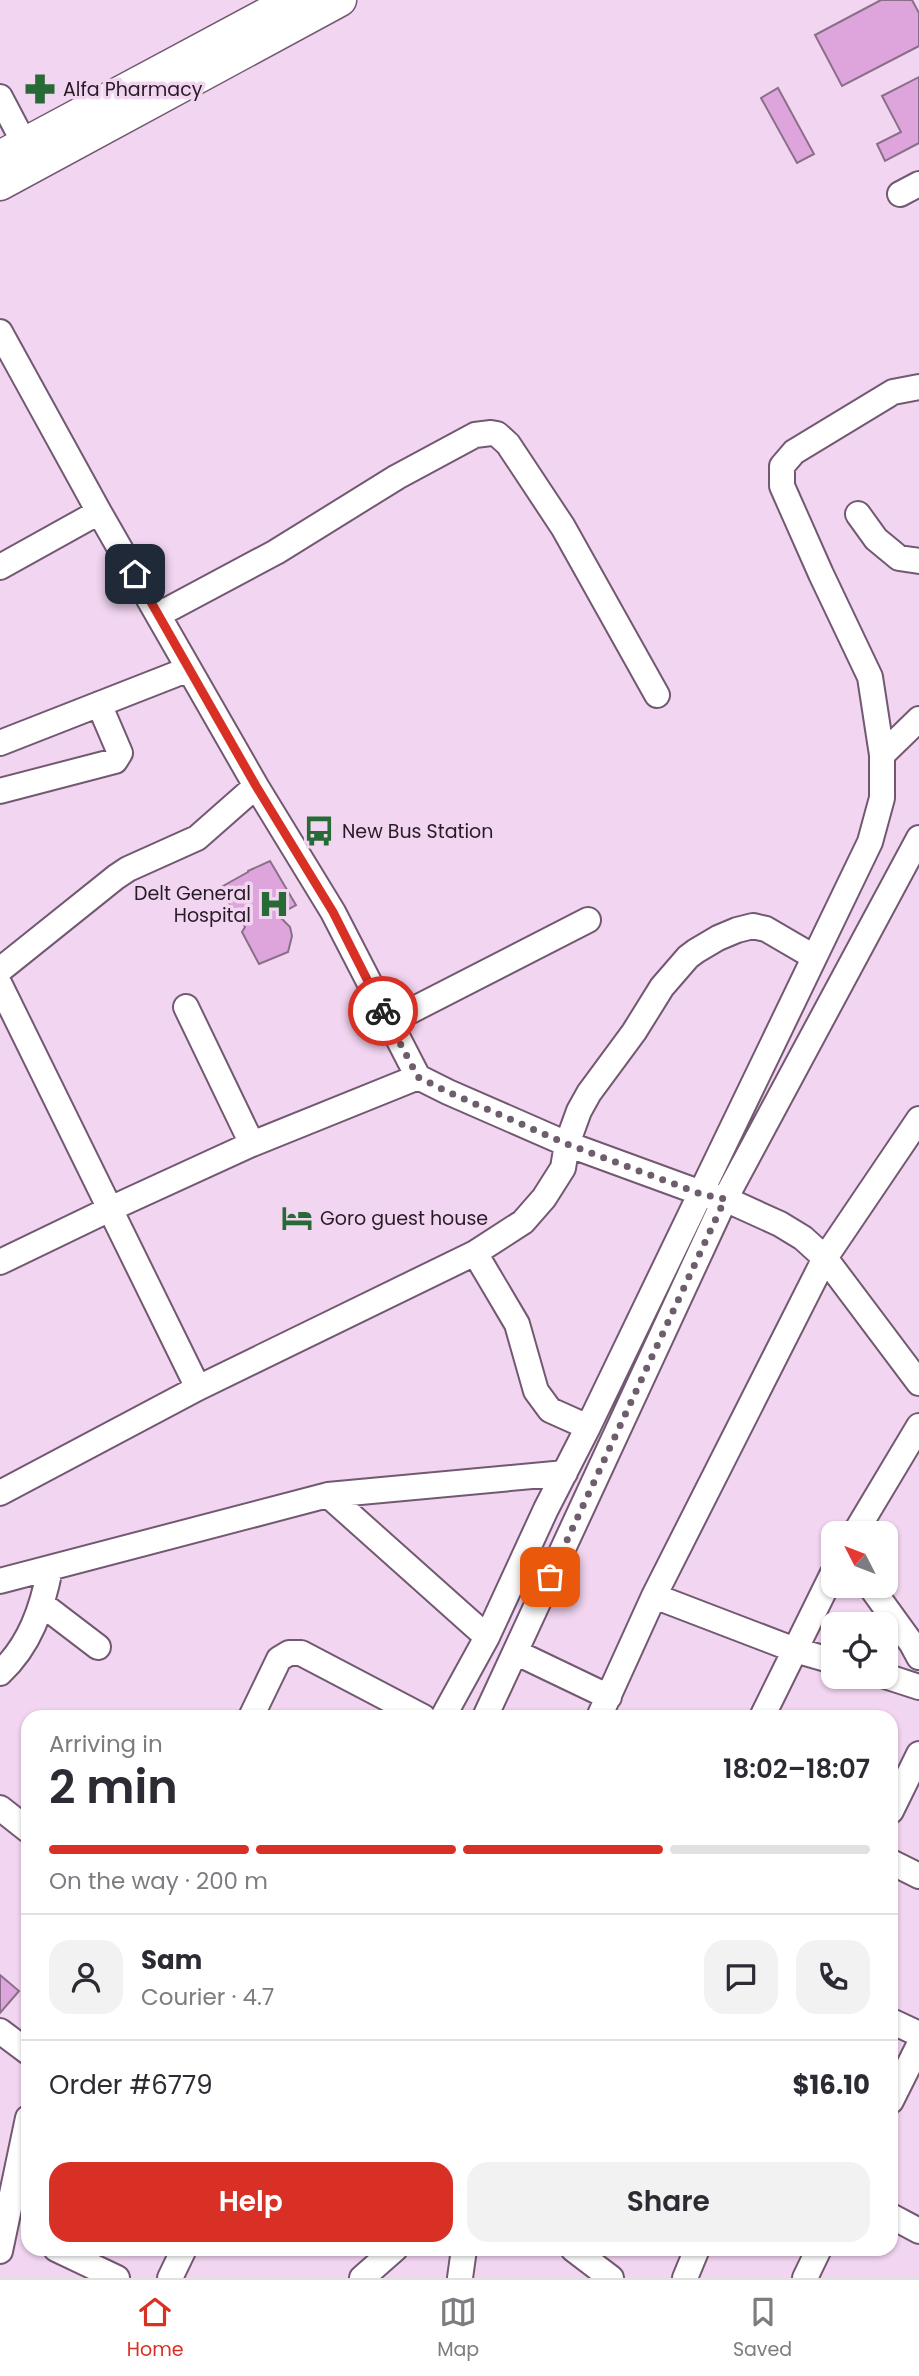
<!DOCTYPE html>
<meta charset="utf-8">
<style>
body{margin:0;font-family:Poppins,sans-serif;background:#f2f2f3;color:#2b2b33;height:100vh;display:flex;flex-direction:column;font-size:26px;white-space:nowrap}
*{box-sizing:border-box;margin:0}
p{font-size:23px;color:#7c7c81}
.icon{flex:none;width:38px;height:38px;fill:none;stroke:currentColor;stroke-width:2;stroke-linecap:round;stroke-linejoin:round}
.map{position:relative;flex:1;overflow:hidden}
.details{position:absolute;left:21px;top:1710px;width:877px;height:546px;display:flex;flex-direction:column;background:#fff;border-radius:21px;box-shadow:0 2px 5px #0004}
.details>*{flex:none}
.needle{width:46px;rotate:312deg}
.buttons{position:absolute;left:821px;top:1521px;display:grid;gap:14px}
.buttons a{display:grid;place-items:center;width:77px;height:77px;border-radius:14px;background:#fff;box-shadow:0 2px 5px #0004;font-size:35px}
.pin{position:absolute;display:grid;place-items:center;width:60px;height:60px;color:#fff;margin:-30px;border-radius:14px;box-shadow:0 4px 10px #0006}
.courier{position:absolute;display:grid;place-items:center;width:70px;height:70px;margin:-35px;border:5px solid #d93025;border-radius:50%;background:#fff;color:#222;box-shadow:0 2px 9px #0007}
.overview em{font-style:normal;font-weight:600}
.overview div{display:flex;flex-direction:column-reverse}
.overview{display:flex;align-items:center;justify-content:space-between;height:119px;padding:0 28px}
h1{font-size:46px;font-weight:600;line-height:52px}
.bar{display:grid;grid-template-columns:repeat(4,1fr);gap:10px 7px;align-content:center;height:84px;padding:0 28px}
.bar i{height:9px;border-radius:5px;background:#e1e1e2}
.bar .current{background:#d93025}
.bar p{grid-column:span 4}
.line{display:flex;align-items:center;gap:18px;padding:0 28px;border-top:2px solid #e1e1e2}
.line div{flex:1}
.round{display:grid;place-items:center;flex:none;width:74px;height:74px;border-radius:21px;background:#f2f2f3}
.cta{display:flex;gap:14px;margin-top:auto;padding:14px 28px}
.cta a{flex:1;height:80px;border-radius:21px;background:#d93025;color:#fff;font-size:28px;font-weight:600;line-height:80px;text-align:center}
.cta a+a{background:#f2f2f3;color:#2b2b33}
.tabs{display:flex;justify-content:space-around;align-items:center;height:98px;border-top:2px solid #e1e1e2;background:#fff;font-size:19px;color:#7c7c81}
.tabs a{display:grid;justify-items:center;gap:4px}
.tabs .current{color:#d93025}
.map>svg:first-child{display:block}
.building{fill:#dea5dc;stroke:#896f88;stroke-width:2}
.lines{fill:none;stroke-linecap:round;stroke-linejoin:round}
.minor-casing{stroke:#725971;stroke-width:28}
.major-casing{stroke:#725971;stroke-width:35}
.minor{stroke:#fff;stroke-width:24}
.major{stroke:#fff;stroke-width:32}
.done{stroke:#6e5d6d;stroke-width:7;stroke-dasharray:0 12.6}
.route{stroke:#d93025;stroke-width:9}
.labels{text-anchor:middle;stroke-width:7;stroke-linejoin:round;paint-order:stroke}
.poi-label{font-size:19px;fill:#271c26;stroke:#f2d5f1;text-anchor:start}
</style>
<div class="map">
<svg width="919" height="2278" viewBox="0 0 919 2278">
<rect width="100%" height="100%" fill="#f2d5f1"/>
<path class="building" d="M881,0H912L919,13V46L842,86L815,35Z
M919,77V143L885,161L877,144L901,132L882,96Z
M778,88L814,154L797,163L761,98Z
M270,861L296,905L278,915L290,927L292,936L288,952L259,964L242,932L245,927L227,900L231,897L223,886L248,872V871Z
M0,1975L19,1991L0,2013Z"/>
<g class="lines">
<g class="minor-casing">
<path id="minor" d="M0,97L32,158
M900,194L919,184
M0,332L99,512L256,786L333,912L418,1077L448,1092L567,1144L701,1193L725,1199L780,1224L803,1238L825,1258L919,1383
M858,514L876,539L899,558L919,561
M0,567L99,512
M158,615L276,552L397,477L475,435L491,433L497,434L508,444L563,527L657,695
M0,743L189,669
M882,755L919,719
M0,791L115,761L120,753L99,704
M0,970L116,877L128,869L197,838L256,786
M0,985L198,1388
M186,1007L252,1144
M389,1022L588,920
M475,1253L517,1324L536,1391L550,1410L588,1427
M0,1262L110,1209L252,1144L418,1077
M0,1493L198,1388L475,1253L523,1222L544,1198L563,1168L567,1144L579,1111L589,1093L634,1032L662,987L688,957L696,951L718,938L737,930L753,926L766,929L814,957
M328,1495L487,1637
M855,1533L919,1426
M0,1581L328,1495L565,1473
M870,1586L912,1644L919,1657
M654,1596L795,1650L833,1661
M43,1605L98,1647
M515,1652L609,1697
M0,1673C30,1645 42,1609 50,1569
M885,1676L919,1687
M251,1717L279,1659L289,1653H301L423,1717
M443,1717L487,1637L546,1509L588,1427L870,842L882,798V755L870,677L821,574L782,486V466L794,452L893,392L919,387
M485,1717L725,1199L919,838
M599,1717L654,1596L825,1258L919,1119
M762,1717L833,1573
M0,1808L28,1830
M891,1811L919,1754
M891,1862L919,1876
M891,2021L919,2034
M0,2031L28,2052
M891,2101L919,2045
M891,2216L919,2231
M56,2249L117,2278
M573,2249L611,2278
M0,2251L28,2118
M170,2278L184,2249
M362,2278L395,2249
M460,2278L464,2249
M685,2278L697,2249
M805,2278L819,2249"/>
</g>
<g class="major-casing">
<path id="major" d="M0,157L293,0
M0,184L340,0"/>
</g>
<use href="#minor" class="minor"/>
<use href="#major" class="major"/>
</g>
<g class="lines">
<path class="done" d="M383,1011L418,1077L448,1092L567,1144L701,1194L725,1199L550,1577"/>
<path class="route" d="M135,574L256,786L333,912L383,1011"/>
</g>
<defs>
<g id="pharmacy-bare" transform="scale(2.415)"><path d="M-2-6h4v4h4v4h-4v4h-4v-4h-4v-4h4Z" fill="#286a35" stroke="#f2d5f1" stroke-width="2.5" paint-order="stroke"/></g>
<g id="bus-bare" transform="scale(2.415)"><path d="M-5-6H5V4H4V6H2V4H-2V6H-4V4H-5ZM-3.5-4V0h7V-4ZM-3.5 1.2v1.5H-2V1.2ZM2 1.2v1.5H3.5V1.2Z" fill="#286a35" stroke="#f2d5f1" stroke-width="2.5" paint-order="stroke"/></g>
<g id="hospital-bare" transform="scale(2.415)"><path d="M-5-5h3v3.5h4V-5h3V5h-3V1.5h-4V5h-3Z" fill="#286a35" stroke="#f2d5f1" stroke-width="2.5" paint-order="stroke"/></g>
<g id="hotel-bare" transform="scale(2.415)"><path d="M-6-4.5h1.5V1H6V5H4.5V3h-9V5H-6ZM-4 0a1.8 1.8 0 1 1 3.6 0ZM.5 0V-2.5h3Q6-2.5 6 0Z" fill="#286a35" stroke="#f2d5f1" stroke-width="2.5" paint-order="stroke"/></g>
</defs>
<g fill-rule="evenodd">
<use href="#pharmacy-bare" x="40" y="89"/>
<use href="#bus-bare" x="319" y="831"/>
<use href="#hospital-bare" x="274" y="904"/>
<use href="#hotel-bare" x="297" y="1218"/>
</g>
<g class="labels">
<g class="poi-label">
<text x="63" y="96">Alfa Pharmacy</text>
<text x="342" y="838">New Bus Station</text>
<text x="251" y="900" text-anchor="end">Delt General<tspan x="251" dy="22">Hospital</tspan></text>
<text x="320" y="1225">Goro guest house</text>
</g>
</g>
</svg>
<div class="buttons">
<a><svg class="needle" viewBox="-14 -14 28 28"><path d="M0-13l5 13h-10z" fill="#e53935"/><path d="M0 13l5-13h-10z" fill="#7c7c81"/></svg></a>
<a><svg class="icon" aria-label="locate" viewBox="0 0 24 24"><circle cx="12" cy="12" r="6"/><path d="M12 2v4M12 18v4M2 12h4M18 12h4"/></svg></a>
</div>
<div class="pin" style="left:550px;top:1577px;background:#ea580c"><svg class="icon" aria-label="bag" viewBox="0 0 24 24"><path d="M5 8h14l-1 12H6zM9 8a3 3 0 0 1 6 0"/></svg></div>
<div class="pin" style="left:135px;top:574px;background:#1f2937"><svg class="icon" aria-label="home" viewBox="0 0 24 24"><path d="M3 11l9-7 9 7M6 9v11h12V9"/></svg></div>
<div class="courier" style="left:383px;top:1011px"><svg class="icon" aria-label="bike" viewBox="0 0 24 24"><circle cx="6" cy="16" r="4"/><circle cx="18" cy="16" r="4"/><path d="M6 16l4-8h5l3 8M10 8l3 8H6M13 5h3"/></svg></div>
<section class="details">
<div class="overview"><div><h1>2 min</h1><p>Arriving in</p></div><em>18:02–18:07</em></div>
<div class="bar"><i class="current"></i><i class="current"></i><i class="current"></i><i></i><p>On the way · 200 m</p></div>
<div class="line" style="height:126px"><a class="round"><svg class="icon" aria-label="person" viewBox="0 0 24 24"><circle cx="12" cy="8" r="4"/><path d="M4 21q1-7 8-7t8 7"/></svg></a><div><b>Sam</b><p>Courier · 4.7</p></div><a class="round"><svg class="icon" aria-label="chat" viewBox="0 0 24 24"><path d="M4 5h16v11H9l-5 4z"/></svg></a><a class="round"><svg class="icon" aria-label="phone" viewBox="0 0 24 24"><path d="M5 4h4l2 5-3 2q2 4 5 5l2-3 5 2v4C11 20 4 13 5 4z"/></svg></a></div>
<div class="line" style="height:91px"><div>Order #6779</div><b>$16.10</b></div>
<div class="cta"><a>Help</a><a>Share</a></div>
</section>
</div>
<nav class="tabs">
<a class="current"><svg class="icon" aria-label="home" viewBox="0 0 24 24"><path d="M3 11l9-7 9 7M6 9v11h12V9"/></svg>Home</a>
<a><svg class="icon" aria-label="map" viewBox="0 0 24 24"><path d="M3 6l6-2 6 2 6-2v14l-6 2-6-2-6 2zM9 4v14M15 6v14"/></svg>Map</a>
<a><svg class="icon" aria-label="saved" viewBox="0 0 24 24"><path d="M7 4h10v16l-5-4-5 4z"/></svg>Saved</a>
</nav>
